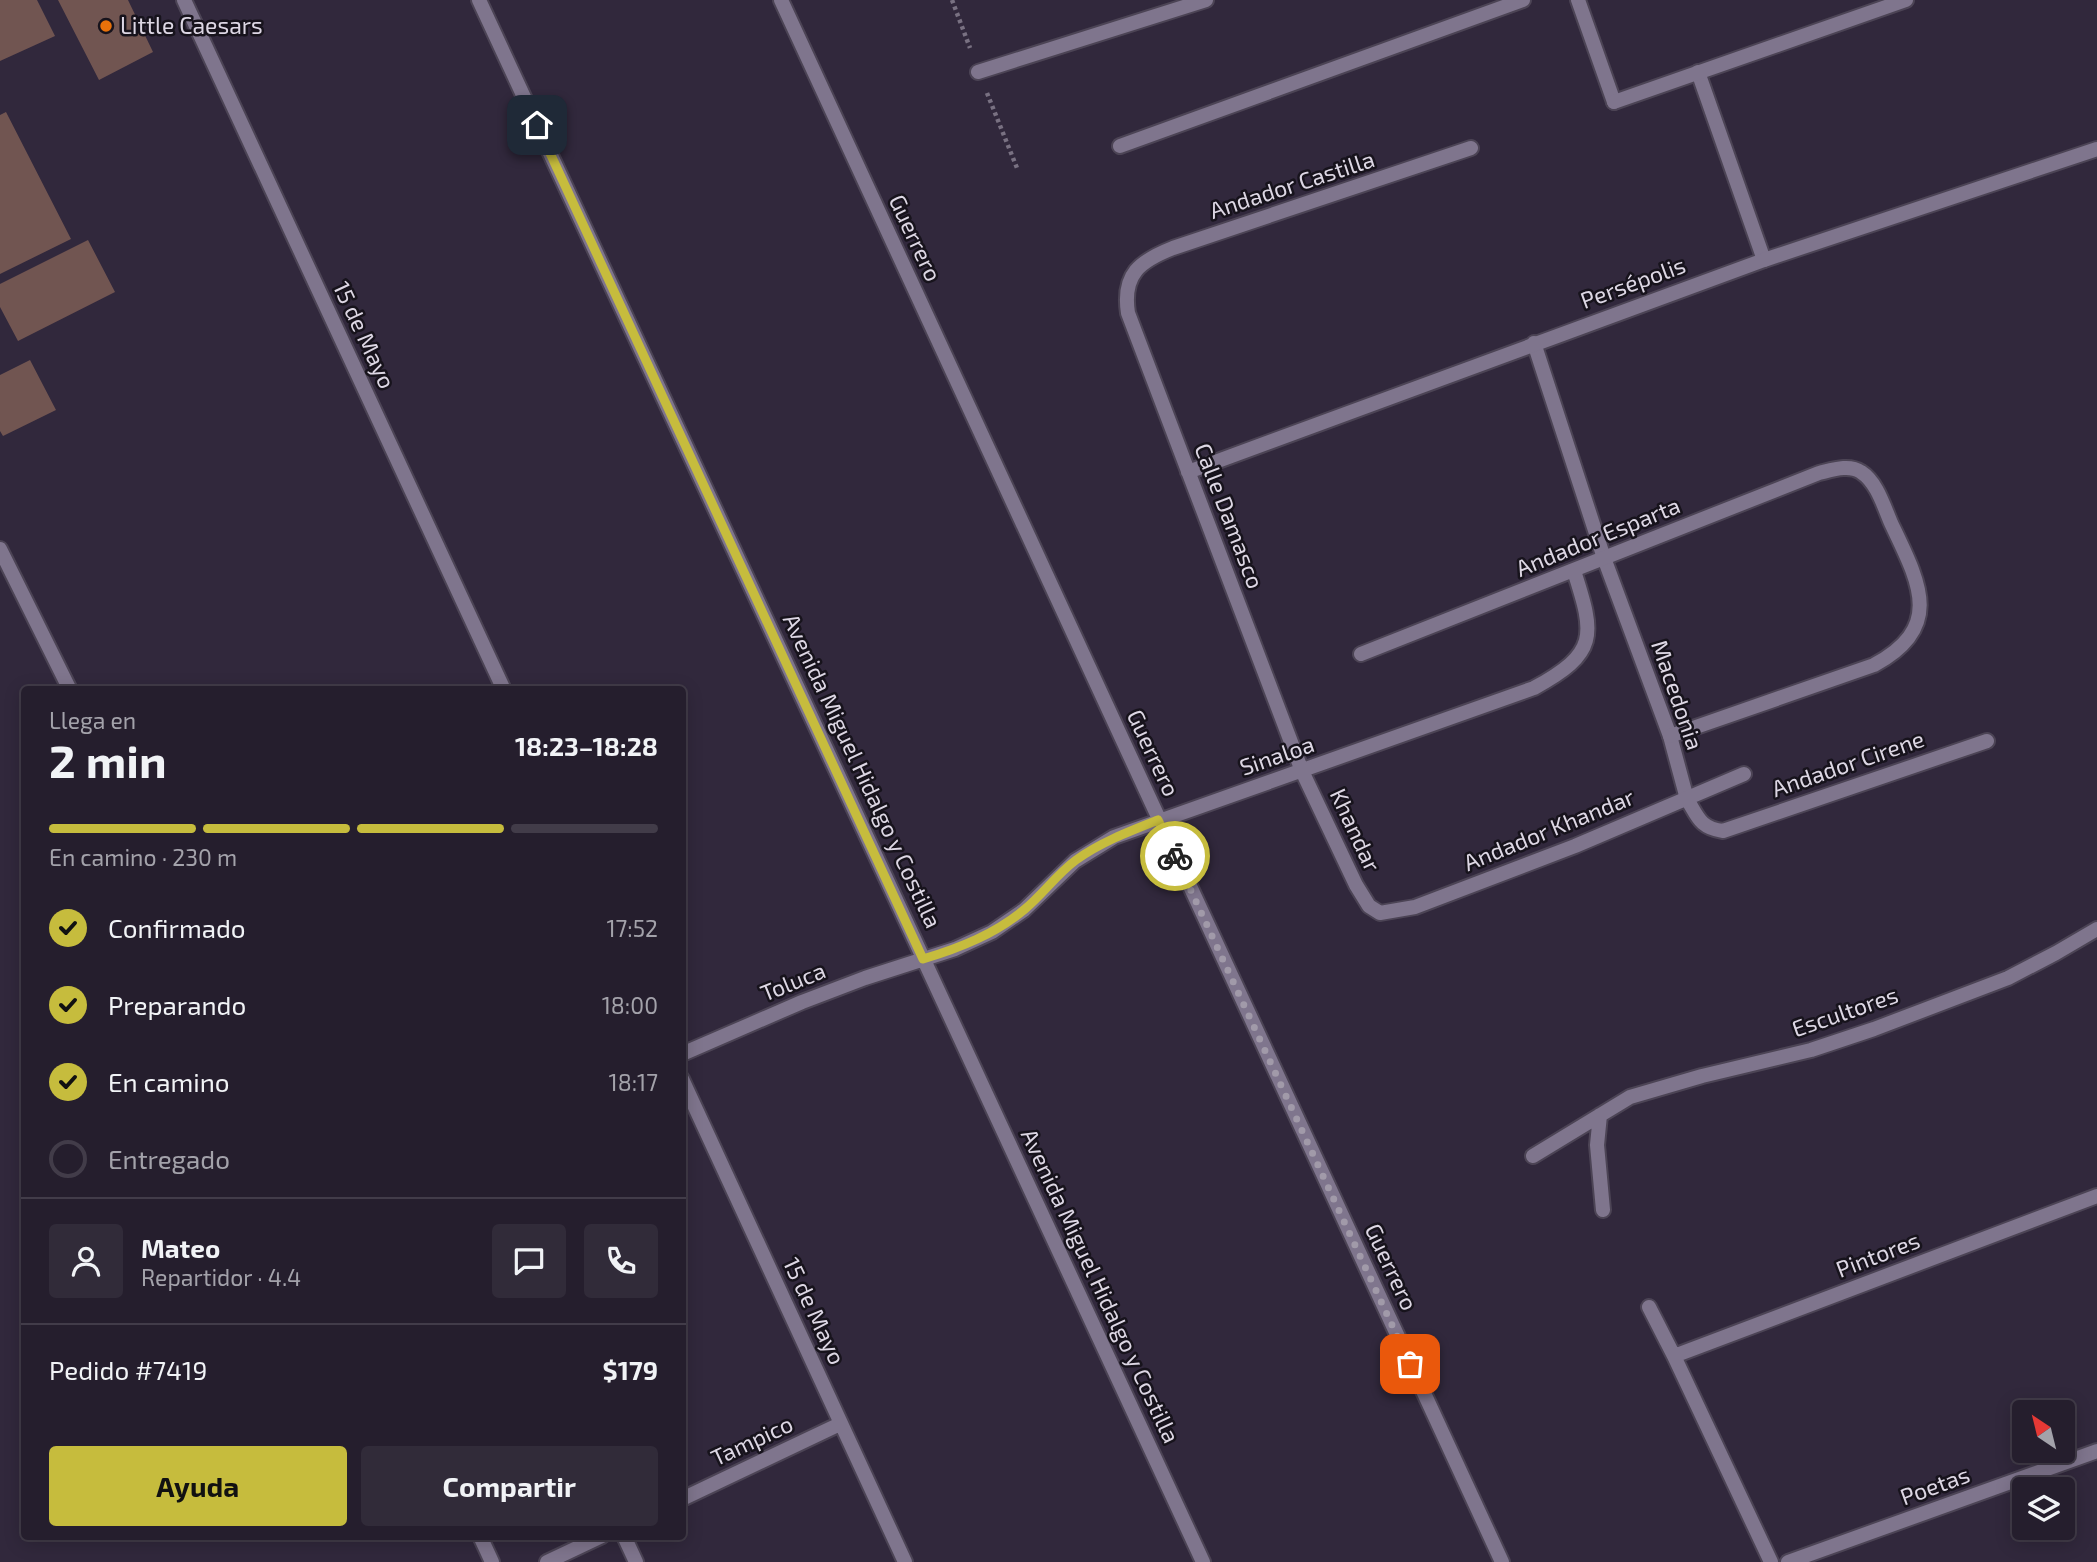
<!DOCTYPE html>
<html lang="es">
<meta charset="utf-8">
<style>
body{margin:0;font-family:"Exo 2",sans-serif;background:#312b39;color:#f1f3f6;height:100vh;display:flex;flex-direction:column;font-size:26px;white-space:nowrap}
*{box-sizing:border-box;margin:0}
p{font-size:23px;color:#a3a2aa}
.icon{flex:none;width:38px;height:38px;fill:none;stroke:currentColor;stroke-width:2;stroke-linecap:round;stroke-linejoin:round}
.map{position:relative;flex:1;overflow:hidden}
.details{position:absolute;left:21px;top:686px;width:665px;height:854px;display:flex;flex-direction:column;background:#251e2d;border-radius:7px;box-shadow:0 4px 18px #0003,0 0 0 2px #423c49}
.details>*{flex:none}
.needle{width:46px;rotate:325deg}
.controls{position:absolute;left:2012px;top:1400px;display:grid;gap:14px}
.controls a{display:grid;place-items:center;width:63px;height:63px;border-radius:7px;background:#251e2d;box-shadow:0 4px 18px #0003,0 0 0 2px #423c49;font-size:35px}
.pin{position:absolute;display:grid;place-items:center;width:60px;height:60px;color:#fff;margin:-30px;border-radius:14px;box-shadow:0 4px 10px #0006}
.courier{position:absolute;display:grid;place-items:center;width:70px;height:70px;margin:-35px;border:5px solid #c6bc3d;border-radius:50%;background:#fff;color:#222;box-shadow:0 2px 9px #0007}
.head em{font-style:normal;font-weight:700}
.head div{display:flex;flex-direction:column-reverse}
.head{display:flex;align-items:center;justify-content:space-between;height:119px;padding:0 28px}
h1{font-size:46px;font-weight:700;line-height:52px}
.bar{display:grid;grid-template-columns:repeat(4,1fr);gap:10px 7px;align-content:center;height:84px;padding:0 28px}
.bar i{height:9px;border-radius:5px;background:#423c49}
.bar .current{background:#c6bc3d}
.bar p{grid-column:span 4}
.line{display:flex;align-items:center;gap:18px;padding:0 28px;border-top:2px solid #423c49}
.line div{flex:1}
.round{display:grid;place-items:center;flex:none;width:74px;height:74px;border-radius:7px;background:#312b39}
ol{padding:0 28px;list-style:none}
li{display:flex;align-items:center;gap:21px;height:77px}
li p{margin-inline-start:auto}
li .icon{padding:7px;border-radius:50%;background:#c6bc3d;color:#111;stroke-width:4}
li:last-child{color:#a3a2aa}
li i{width:38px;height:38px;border:4px solid #423c49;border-radius:50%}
.cta{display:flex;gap:14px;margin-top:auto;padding:14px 28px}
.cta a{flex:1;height:80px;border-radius:7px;background:#c6bc3d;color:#111;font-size:28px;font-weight:700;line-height:80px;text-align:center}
.cta a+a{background:#312b39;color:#f1f3f6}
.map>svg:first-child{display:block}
.building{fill:#715551}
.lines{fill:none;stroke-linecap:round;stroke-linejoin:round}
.pedestrian-casing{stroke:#4c4455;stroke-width:18}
.minor-casing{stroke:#4c4455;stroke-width:18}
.path{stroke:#797182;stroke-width:4.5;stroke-dasharray:3.5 3.5;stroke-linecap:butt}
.pedestrian{stroke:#7f758d;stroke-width:14}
.minor{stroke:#7f758d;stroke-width:14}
.done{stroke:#a19aa9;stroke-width:7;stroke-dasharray:0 12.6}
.route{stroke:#c6bc3d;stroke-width:9}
.food-dot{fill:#e8710a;stroke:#17131c;stroke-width:2.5}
.labels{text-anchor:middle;stroke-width:5;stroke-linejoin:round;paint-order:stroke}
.poi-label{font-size:23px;fill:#ddd7e4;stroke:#17131c;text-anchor:start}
.street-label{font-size:23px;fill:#ddd7e4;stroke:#17131c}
</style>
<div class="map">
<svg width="2097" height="1562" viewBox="0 0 2097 1562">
<rect width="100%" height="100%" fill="#31283c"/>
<path class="building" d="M0,0H37L55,36L0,61Z
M58,0H128L153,52L99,80Z
M6,112L71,239L0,274V115Z
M88,240L115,292L18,341L0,307V284Z
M30,360L56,410L3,436L0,431V375Z"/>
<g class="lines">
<g class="pedestrian-casing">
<path id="pedestrian" d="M1578,0L1614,102
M978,72L1206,0
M1698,72L1764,260
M1120,146L1523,0
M1534,343L1604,558L1670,736L1687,799"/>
</g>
<g class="minor-casing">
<path id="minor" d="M184,0L504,690
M479,0L1203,1562
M781,0L1502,1562
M1614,102L1906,0
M1471,148L1173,248C1140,261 1122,274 1128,313L1302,771L1356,885L1369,906L1380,913L1415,907L1575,846L1744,774
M1188,472L1764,260L2097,149
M0,549L70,690
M1361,654L1819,473C1832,470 1849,464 1861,472C1877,482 1884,507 1891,523C1919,582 1945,627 1874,665L1670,736
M1687,799C1698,817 1700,828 1723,831L1987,741
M682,1054L802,1002L865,978L955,949L992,932L1024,910L1075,861L1114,837L1534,688C1598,653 1595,636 1574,571
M682,1079L905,1562
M1600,1115L1597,1145L1603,1210
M1533,1156L1630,1097L1702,1076L1811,1050L1874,1029L2008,978L2056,953L2097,929
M1649,1307L1674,1356L1771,1562
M1674,1356L2097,1196
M682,1499L840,1424
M480,1536L492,1562
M624,1536L636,1562
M547,1562L602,1536
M1788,1562L2097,1451"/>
</g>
<path class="path" d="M952,0L970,48
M987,93L1017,168"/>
<use href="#pedestrian" class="pedestrian"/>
<use href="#minor" class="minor"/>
</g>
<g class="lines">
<path class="done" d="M1175,856L1410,1364"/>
<path class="route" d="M537,125L923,959C960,948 995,934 1025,909C1043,894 1057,874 1076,860C1101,842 1130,831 1158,820L1175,856"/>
</g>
<circle class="food-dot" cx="106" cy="26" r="7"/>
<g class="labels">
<g class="poi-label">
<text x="120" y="34">Little Caesars</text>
</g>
<g class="street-label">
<text transform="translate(1292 185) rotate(-18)" y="8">Andador Castilla</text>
<text transform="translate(915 238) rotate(65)" y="8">Guerrero</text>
<text transform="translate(1633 283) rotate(-20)" y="8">Persépolis</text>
<text transform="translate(364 335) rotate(65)" y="8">15 de Mayo</text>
<text transform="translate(1229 516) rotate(69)" y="8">Calle Damasco</text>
<text transform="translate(1598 537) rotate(-22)" y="8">Andador Esparta</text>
<text transform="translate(1677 695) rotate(71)" y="8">Macedonia</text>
<text transform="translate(1153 753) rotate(65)" y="8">Guerrero</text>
<text transform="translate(1277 756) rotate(-19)" y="8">Sinaloa</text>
<text transform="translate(1848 764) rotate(-19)" y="8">Andador Cirene</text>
<text transform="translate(862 771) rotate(65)" y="8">Avenida Miguel Hidalgo y Costilla</text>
<text transform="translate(1355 830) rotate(65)" y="8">Khandar</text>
<text transform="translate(1549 830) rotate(-22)" y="8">Andador Khandar</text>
<text transform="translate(793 982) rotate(-22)" y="8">Toluca</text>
<text transform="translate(1845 1012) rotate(-19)" y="8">Escultores</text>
<text transform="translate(1878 1255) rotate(-21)" y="8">Pintores</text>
<text transform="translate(1391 1267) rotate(65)" y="8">Guerrero</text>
<text transform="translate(1100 1286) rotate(65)" y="8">Avenida Miguel Hidalgo y Costilla</text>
<text transform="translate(814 1311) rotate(65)" y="8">15 de Mayo</text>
<text transform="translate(752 1441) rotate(-25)" y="8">Tampico</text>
<text transform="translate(1935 1486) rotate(-20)" y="8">Poetas</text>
</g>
</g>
</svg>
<div class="controls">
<a><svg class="needle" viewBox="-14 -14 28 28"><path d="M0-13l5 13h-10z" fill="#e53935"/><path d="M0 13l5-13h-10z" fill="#a3a2aa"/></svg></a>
<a><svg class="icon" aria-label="layers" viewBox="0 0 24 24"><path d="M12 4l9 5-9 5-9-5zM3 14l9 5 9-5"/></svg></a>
</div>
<div class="pin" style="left:1410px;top:1364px;background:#ea580c"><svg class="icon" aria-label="bag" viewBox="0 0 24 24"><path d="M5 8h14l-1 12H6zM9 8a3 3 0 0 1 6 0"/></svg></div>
<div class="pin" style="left:537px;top:125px;background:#1f2937"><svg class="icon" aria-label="home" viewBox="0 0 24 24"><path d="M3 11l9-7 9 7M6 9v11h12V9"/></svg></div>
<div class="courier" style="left:1175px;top:856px"><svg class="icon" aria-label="bike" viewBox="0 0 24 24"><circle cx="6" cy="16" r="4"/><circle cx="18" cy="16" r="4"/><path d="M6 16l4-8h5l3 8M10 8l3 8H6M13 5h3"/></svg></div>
<section class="details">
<div class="head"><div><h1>2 min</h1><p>Llega en</p></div><em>18:23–18:28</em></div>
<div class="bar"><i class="current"></i><i class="current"></i><i class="current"></i><i></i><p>En camino · 230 m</p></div>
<ol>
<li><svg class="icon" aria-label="check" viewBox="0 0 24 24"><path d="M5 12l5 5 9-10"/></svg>Confirmado<p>17:52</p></li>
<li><svg class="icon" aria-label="check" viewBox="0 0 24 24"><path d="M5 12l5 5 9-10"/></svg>Preparando<p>18:00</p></li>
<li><svg class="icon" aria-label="check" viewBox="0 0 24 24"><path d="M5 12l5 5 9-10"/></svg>En camino<p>18:17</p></li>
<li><i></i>Entregado</li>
</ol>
<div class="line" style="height:126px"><a class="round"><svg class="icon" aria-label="person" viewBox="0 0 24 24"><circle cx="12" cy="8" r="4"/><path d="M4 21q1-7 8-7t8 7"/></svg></a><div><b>Mateo</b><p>Repartidor · 4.4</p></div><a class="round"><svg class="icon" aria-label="chat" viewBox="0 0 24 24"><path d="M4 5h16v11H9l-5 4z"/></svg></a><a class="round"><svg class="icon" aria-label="phone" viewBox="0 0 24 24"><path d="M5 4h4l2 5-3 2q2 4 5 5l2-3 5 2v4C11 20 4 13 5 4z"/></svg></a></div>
<div class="line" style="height:91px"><div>Pedido #7419</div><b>$179</b></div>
<div class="cta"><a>Ayuda</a><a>Compartir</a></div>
</section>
</div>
